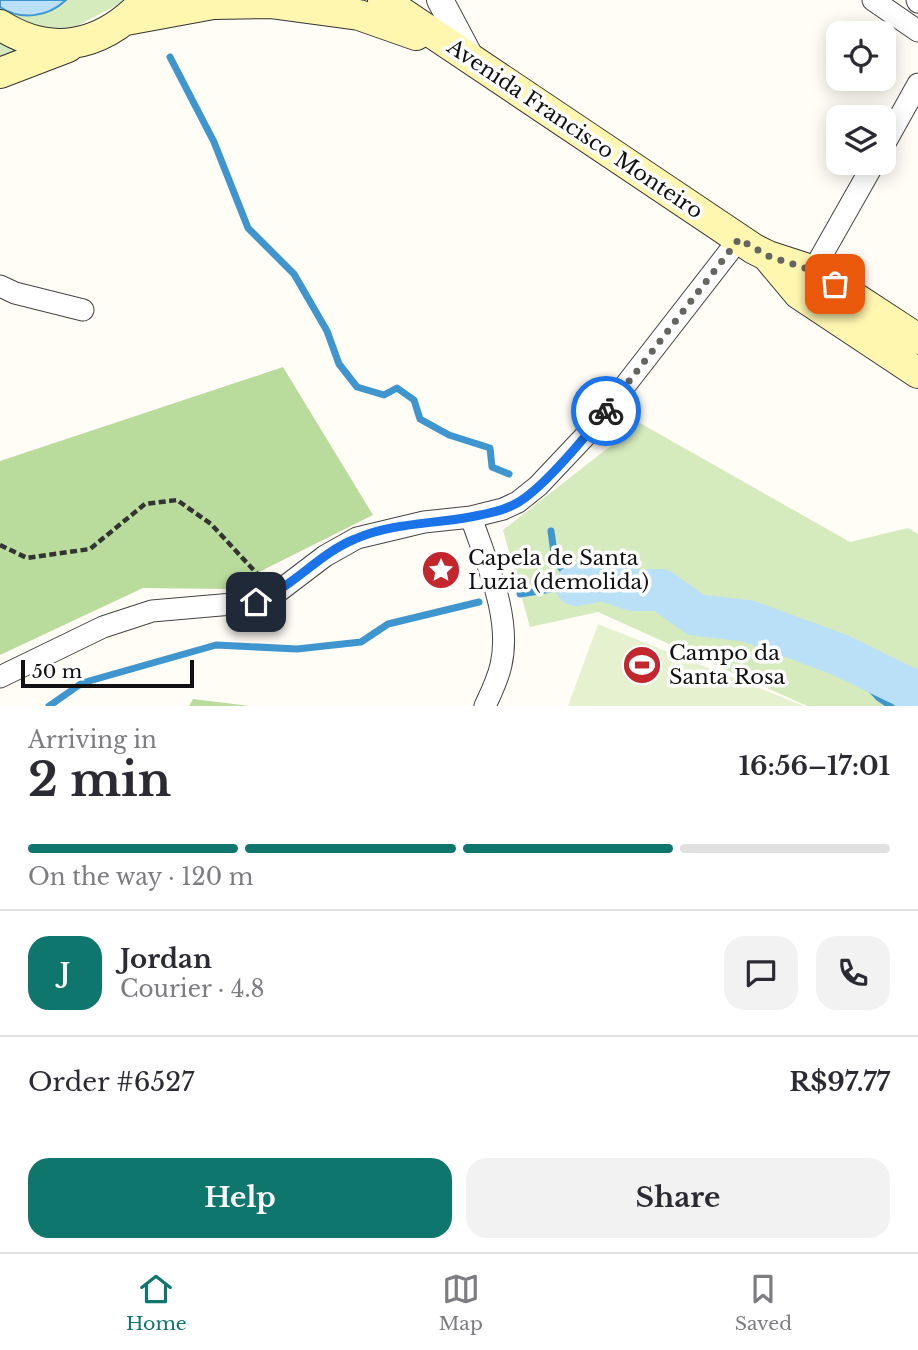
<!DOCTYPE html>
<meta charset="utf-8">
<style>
body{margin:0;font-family:"Libre Baskerville",serif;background:#f2f2f3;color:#2b2b33;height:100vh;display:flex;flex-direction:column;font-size:26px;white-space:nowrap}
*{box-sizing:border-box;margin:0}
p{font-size:23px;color:#7c7c81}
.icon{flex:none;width:38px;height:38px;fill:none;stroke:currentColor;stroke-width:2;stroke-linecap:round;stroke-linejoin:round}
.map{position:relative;height:706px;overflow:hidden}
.sheet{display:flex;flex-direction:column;background:#fff;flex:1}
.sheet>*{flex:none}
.buttons{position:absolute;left:826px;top:21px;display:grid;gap:14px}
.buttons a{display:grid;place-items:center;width:70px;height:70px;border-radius:14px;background:#fff;box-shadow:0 4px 18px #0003;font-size:35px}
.scale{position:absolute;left:21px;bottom:18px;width:173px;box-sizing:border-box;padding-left:7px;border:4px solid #111;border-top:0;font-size:19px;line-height:24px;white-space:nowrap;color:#111;-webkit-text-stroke:5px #fff;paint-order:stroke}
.pin{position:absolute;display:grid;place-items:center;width:60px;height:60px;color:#fff;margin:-30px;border-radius:14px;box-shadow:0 4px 10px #0006}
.courier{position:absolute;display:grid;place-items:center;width:70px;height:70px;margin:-35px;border:5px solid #1a73e8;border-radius:50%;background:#fff;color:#222;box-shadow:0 2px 9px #0007}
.headline em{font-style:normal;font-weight:700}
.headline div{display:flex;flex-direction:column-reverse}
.headline{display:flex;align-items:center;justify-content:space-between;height:119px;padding:0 28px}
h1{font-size:46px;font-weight:700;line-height:52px}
.bar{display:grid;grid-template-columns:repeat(4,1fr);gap:10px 7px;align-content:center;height:84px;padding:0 28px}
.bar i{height:9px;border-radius:5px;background:#e1e1e2}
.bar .on{background:#0f766e}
.bar p{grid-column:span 4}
.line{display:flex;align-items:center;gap:18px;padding:0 28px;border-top:2px solid #e1e1e2}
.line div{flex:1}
.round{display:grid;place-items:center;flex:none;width:74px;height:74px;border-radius:21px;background:#f2f2f3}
.primary-button{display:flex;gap:14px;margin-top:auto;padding:14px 28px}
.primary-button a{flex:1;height:80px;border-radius:21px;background:#0f766e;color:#fff;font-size:28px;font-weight:700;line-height:80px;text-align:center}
.primary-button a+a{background:#f2f2f3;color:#2b2b33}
.tab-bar{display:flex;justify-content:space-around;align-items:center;height:98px;border-top:2px solid #e1e1e2;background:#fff;font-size:19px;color:#7c7c81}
.tab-bar a{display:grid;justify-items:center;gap:4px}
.tab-bar .on{color:#0f766e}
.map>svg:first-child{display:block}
.green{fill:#d5ebbd}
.forest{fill:#b9dc9c}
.pitch{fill:#e6f2cf}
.water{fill:#b9e0f7;stroke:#3f96cf;stroke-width:2}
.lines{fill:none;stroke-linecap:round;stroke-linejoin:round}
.stream{stroke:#3f96cf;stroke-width:7}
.river{stroke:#b9e0f7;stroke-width:42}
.minor-casing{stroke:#444;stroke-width:23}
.tertiary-casing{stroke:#444;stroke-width:28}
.secondary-casing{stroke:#333;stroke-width:32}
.path{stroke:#333;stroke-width:4.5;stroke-dasharray:7 3.5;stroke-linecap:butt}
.minor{stroke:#fff;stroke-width:21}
.tertiary{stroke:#fff;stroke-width:26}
.secondary{stroke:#fff6b0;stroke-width:30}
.done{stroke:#646461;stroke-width:7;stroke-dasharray:0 12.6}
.route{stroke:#1a73e8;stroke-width:9}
.labels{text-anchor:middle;stroke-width:7;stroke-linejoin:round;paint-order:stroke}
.street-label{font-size:21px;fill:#111;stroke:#fff}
.poi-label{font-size:21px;fill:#111;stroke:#fff;text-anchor:start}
</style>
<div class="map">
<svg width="918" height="706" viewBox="0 0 918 706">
<rect width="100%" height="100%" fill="#fffdf5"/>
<path class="green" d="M0,0H127L38,46L0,61Z
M640,423L850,542L908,528L918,534V706H807L598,612L530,627L503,530Z"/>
<path class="forest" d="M283,367L373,515L225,589L143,588L0,655V461Z
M193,699L250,706H189Z"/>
<path class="pitch" d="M598,624L804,706H568Z"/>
<path class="water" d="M0,0H66C48,17 21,21 0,7Z"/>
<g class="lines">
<path class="stream" d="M170,57L214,142L248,228L294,274L327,331L339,364L357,387L384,395L397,388L414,400L420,419L449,435L490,448L492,467L509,474
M551,531L555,561L576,585
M520,594L576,585
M840,655L878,697L891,706
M49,706L82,683L216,645L297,649L361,642L388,624L479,602"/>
<path class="river" d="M576,585L603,580L632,590H661L696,615L748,621L840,655L918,693"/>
<g class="minor-casing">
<path id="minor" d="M873,0L918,31
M917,0L918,2
M884,145L918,84
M806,283L874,163
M0,286L15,293L83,310
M471,517C486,562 512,617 501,665C498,679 491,693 485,706
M0,677L103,627L152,611L256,602L275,594L325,556L357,538L424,522L471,517L503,509L518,502L538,486L589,432L739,239"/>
</g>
<g class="tertiary-casing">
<path id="tertiary" d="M440,0L473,62"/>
</g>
<g class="secondary-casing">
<path id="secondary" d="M383,0L754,249L768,256L814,271L918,339
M126,20L213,4L270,3L359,15L416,35
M0,25C50,57 100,47 141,5
M0,73L68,47
M768,257L799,294L918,373"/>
</g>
<path class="path" d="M0,545L27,558L90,549L145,504L177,500L211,524L261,578"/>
<use href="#minor" class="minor"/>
<use href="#tertiary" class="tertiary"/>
<use href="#secondary" class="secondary"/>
</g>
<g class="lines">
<path class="done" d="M606,411L739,239L768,256L814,271L835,284"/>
<path class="route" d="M256,602C295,586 318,554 355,539C391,523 432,524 470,517C486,514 503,511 517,503C544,488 586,436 606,411"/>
</g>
<defs>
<g id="sight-disc" transform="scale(2.0125)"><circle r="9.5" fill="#c4262e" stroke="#fff"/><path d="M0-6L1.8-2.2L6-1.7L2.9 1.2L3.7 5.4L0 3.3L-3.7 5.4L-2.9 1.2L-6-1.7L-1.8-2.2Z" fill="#fff"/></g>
<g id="stadium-disc" transform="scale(2.0125)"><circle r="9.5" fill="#c4262e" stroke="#fff"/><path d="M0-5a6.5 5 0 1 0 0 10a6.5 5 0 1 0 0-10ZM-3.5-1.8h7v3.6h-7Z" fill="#fff"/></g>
</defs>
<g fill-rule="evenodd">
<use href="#sight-disc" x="441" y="570"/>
<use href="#stadium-disc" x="642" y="665"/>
</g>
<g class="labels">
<g class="street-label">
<text transform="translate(575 129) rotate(34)" y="7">Avenida Francisco Monteiro</text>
</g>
<g class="poi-label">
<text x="468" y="565">Capela de Santa<tspan x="468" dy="24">Luzia (demolida)</tspan></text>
<text x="669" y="660">Campo da<tspan x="669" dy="24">Santa Rosa</tspan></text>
</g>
</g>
</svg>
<div class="buttons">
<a><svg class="icon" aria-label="locate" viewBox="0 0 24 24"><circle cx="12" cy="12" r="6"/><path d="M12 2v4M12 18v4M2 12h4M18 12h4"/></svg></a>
<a><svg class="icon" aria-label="layers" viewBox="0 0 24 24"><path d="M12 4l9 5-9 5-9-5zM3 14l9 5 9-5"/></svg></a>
</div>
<div class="scale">50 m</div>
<div class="pin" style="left:835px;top:284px;background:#ea580c"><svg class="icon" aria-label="bag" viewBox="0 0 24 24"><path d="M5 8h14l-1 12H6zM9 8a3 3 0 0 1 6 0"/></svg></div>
<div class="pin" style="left:256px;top:602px;background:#1f2937"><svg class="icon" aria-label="home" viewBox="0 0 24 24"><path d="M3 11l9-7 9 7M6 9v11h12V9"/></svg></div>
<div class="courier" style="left:606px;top:411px"><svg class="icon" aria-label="bike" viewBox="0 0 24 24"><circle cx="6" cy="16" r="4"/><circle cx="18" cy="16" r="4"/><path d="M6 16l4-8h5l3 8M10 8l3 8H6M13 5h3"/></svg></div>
</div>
<section class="sheet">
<div class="headline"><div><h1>2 min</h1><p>Arriving in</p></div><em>16:56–17:01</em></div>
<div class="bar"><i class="on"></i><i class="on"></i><i class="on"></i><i></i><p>On the way · 120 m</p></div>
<div class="line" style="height:126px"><b class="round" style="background:#0f766e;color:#fff">J</b><div><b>Jordan</b><p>Courier · 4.8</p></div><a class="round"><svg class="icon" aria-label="chat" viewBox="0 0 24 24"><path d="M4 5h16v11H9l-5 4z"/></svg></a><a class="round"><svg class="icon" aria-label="phone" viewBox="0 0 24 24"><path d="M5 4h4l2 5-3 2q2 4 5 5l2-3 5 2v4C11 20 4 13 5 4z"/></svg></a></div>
<div class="line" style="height:91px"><div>Order #6527</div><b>R$97.77</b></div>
<div class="primary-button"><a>Help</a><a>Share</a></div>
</section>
<nav class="tab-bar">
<a class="on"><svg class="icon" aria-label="home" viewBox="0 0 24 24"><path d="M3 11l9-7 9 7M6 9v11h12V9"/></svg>Home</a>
<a><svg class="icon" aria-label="map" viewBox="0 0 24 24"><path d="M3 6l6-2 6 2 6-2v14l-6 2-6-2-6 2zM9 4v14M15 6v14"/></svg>Map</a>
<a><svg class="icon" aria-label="saved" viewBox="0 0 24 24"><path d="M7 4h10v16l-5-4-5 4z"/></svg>Saved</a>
</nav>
